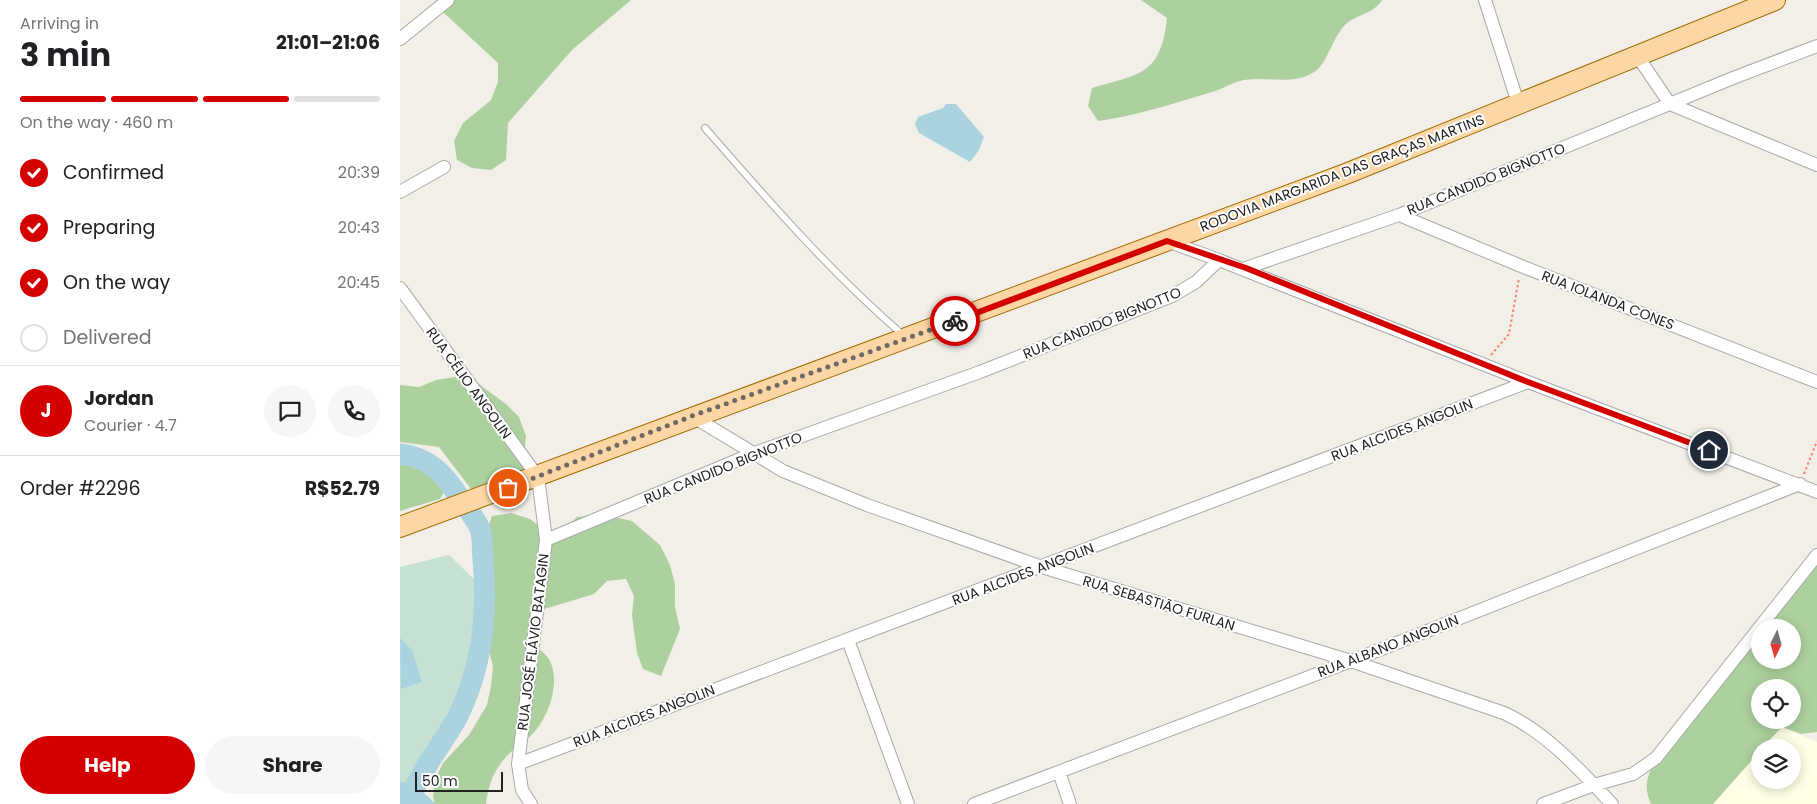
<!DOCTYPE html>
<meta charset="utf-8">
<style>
body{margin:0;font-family:Poppins,sans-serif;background:#f6f6f6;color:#202124;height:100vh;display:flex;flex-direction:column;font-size:19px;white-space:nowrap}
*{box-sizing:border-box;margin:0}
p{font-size:16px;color:#757577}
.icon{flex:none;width:28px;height:28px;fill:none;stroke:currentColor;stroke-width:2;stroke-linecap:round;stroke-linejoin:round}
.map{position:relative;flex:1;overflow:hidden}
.side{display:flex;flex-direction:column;background:#fff;width:400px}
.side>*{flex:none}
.needle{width:32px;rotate:185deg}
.buttons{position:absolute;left:1351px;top:619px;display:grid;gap:10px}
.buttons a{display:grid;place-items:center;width:50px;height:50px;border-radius:50%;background:#fff;box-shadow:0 2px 12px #0003;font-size:25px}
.scale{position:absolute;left:15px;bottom:12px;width:88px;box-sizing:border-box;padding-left:5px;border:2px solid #222;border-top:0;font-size:14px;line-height:18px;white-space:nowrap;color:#222;-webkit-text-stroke:4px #fff;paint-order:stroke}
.pin{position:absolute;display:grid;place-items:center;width:42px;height:42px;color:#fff;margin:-21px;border:2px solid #fff;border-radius:50%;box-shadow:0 1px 5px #0007}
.courier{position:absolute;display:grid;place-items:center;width:50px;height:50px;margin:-25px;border:4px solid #d40000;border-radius:50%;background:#fff;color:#222;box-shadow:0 1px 6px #0007}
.head em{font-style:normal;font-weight:700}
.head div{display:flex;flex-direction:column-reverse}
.head{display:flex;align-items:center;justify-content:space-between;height:85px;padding:0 20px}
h1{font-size:32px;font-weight:700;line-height:38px}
.bar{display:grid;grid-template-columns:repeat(4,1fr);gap:8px 5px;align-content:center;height:60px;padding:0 20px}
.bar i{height:6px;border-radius:4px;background:#e0e0e0}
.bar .current{background:#d40000}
.bar p{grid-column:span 4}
.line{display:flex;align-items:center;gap:12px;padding:0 20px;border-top:1px solid #e0e0e0}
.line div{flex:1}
.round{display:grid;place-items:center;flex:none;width:52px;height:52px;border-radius:26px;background:#f6f6f6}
ol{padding:0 20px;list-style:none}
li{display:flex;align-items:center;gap:15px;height:55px}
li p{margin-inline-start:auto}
li .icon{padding:5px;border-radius:50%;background:#d40000;color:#fff;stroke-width:4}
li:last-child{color:#757577}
li i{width:28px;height:28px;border:2px solid #e0e0e0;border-radius:50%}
.cta{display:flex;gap:10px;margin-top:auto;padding:10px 20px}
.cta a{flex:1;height:58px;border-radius:30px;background:#d40000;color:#fff;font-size:20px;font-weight:700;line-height:58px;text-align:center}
.cta a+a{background:#f6f6f6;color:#202124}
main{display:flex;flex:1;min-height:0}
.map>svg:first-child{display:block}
.education{fill:#ffffe5}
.forest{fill:#add19e;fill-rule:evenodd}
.wetland{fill:#c6e0d4}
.water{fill:#aad3df}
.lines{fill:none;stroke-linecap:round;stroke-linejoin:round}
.river{stroke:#aad3df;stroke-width:21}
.lane-casing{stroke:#a9a9a9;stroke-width:8}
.street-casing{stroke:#a9a9a9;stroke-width:14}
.primary-casing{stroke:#a06b00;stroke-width:22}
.path{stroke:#fa8072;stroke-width:2;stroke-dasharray:2.5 2.5;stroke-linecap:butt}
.lane{stroke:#fff;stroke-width:6}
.street{stroke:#fff;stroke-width:12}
.primary{stroke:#fcd6a4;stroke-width:20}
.done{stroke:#6b6a68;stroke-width:5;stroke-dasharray:0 9}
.route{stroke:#d40000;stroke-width:6}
.labels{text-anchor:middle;stroke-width:4;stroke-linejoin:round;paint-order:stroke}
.street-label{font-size:14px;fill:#222;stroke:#fff}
</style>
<main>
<section class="side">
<div class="head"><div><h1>3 min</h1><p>Arriving in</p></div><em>21:01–21:06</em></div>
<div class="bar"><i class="current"></i><i class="current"></i><i class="current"></i><i></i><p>On the way · 460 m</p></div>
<ol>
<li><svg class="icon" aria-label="check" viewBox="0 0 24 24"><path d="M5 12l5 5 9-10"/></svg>Confirmed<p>20:39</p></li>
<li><svg class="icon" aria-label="check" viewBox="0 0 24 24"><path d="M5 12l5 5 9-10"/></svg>Preparing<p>20:43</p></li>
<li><svg class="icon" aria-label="check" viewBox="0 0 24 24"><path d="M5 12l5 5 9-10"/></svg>On the way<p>20:45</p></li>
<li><i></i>Delivered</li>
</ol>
<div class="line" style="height:90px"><b class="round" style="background:#d40000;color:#fff">J</b><div><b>Jordan</b><p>Courier · 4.7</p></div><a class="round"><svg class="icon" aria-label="chat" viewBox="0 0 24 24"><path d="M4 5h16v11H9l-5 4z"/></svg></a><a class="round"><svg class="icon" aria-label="phone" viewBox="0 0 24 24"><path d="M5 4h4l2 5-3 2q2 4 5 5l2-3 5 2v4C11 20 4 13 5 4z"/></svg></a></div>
<div class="line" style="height:65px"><div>Order #2296</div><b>R$52.79</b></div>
<div class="cta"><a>Help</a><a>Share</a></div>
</section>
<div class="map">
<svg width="1417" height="804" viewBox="0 0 1417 804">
<rect width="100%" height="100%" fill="#f2efe9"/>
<path class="education" d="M1382,727L1417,742V804H1313L1360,751V780H1392V748L1363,747Z"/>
<path class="forest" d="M37,0H231L172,50L108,123L106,160L91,170L72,168L57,160L54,141L63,123L91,100L98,82V63L44,13Z
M741,0H982C974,14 956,14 945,25C932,38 928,63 914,72C893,86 867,76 844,80C833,82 822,89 812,92C775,103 736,116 698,121L688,106L692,88C740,74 761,75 767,18Z
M55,377L76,382L106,404L119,417L126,436L121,489L74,493L39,447L0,442V385L19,387L36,380Z
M0,462L41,466L49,483L40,499L0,511Z
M111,513L130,519L145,531L163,530L177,517L195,515L214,517L232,521L260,545L270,565L275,584V607L280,629L261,676L243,669L237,653L232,615L234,596L226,579L207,581L194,594L141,610L137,647C141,651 148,656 150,661C160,682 150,713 136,730C128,740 116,746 107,756C94,769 88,786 86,804H35L33,797L35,779L43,763L69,735L87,705L91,686L93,666L88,648L85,611L87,571L84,552L86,534L92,516Z
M1417,562V732L1401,734L1382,727L1363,747L1360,748V751L1313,804H1251C1243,787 1247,775 1256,759L1357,620ZM1360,628H1392V660H1360ZM1360,688H1392V720H1360Z"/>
<path class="wetland" d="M49,555L86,591C84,612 85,635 80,656C69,704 42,745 15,785L0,781V567Z"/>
<path class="water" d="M546,104H556L584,137L579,150L570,162L519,133L515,124L518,117L543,108Z
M0,638L12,650L22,682L1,689Z
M0,781L15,785L36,804H0Z"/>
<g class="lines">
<path class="river" d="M0,454C30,457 46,476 61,500C67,509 76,519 80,529C83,537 82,550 83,559C88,614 82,669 57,718C41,747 18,772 9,804"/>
<g class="lane-casing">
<path id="lane" d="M305,128C368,200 430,272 503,335"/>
</g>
<g class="street-casing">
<path id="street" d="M1085,0L1118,103
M0,39L48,0
M1236,54L1270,104L1417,165
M0,192L44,167
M999,215L1121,266L1417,382
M767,241L819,260
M846,268L999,215L1333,78L1417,46
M0,288L138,477L146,540L118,764L122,790L131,804
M292,416L383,471L467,505L642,567L951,661L1104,713C1146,732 1181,771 1212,804
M146,540L352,454L580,372L772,296L796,282L819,260L1128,382L1417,492
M448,640L508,804
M118,764L1128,382
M659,772L670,804
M574,804L951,661L1400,484
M1143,804L1194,785L1233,774L1256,758L1417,555"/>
</g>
<g class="primary-casing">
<path id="primary" d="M0,527L948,173L1375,0"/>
</g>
<path class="path" d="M1091,355L1109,334L1119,278
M1404,474L1417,441"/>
<use href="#lane" class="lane"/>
<use href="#street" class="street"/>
<use href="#primary" class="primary"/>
</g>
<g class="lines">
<path class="done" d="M108,488L292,416L555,321"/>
<path class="route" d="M555,321L767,241L846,268L1128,382L1309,450"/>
</g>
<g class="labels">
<g class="street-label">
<text transform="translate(942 173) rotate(-21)" y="5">RODOVIA MARGARIDA DAS GRAÇAS MARTINS</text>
<text transform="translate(1086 179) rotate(-22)" y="5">RUA CANDIDO BIGNOTTO</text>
<text transform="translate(1208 300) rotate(21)" y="5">RUA IOLANDA CONES</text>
<text transform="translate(702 323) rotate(-22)" y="5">RUA CANDIDO BIGNOTTO</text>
<text transform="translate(69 383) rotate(54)" y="5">RUA CÉLIO ANGOLIN</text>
<text transform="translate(1002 430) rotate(-21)" y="5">RUA ALCIDES ANGOLIN</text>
<text transform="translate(323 468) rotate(-22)" y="5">RUA CANDIDO BIGNOTTO</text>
<text transform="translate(623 574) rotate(-21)" y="5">RUA ALCIDES ANGOLIN</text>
<text transform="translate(759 603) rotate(17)" y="5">RUA SEBASTIÃO FURLAN</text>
<text transform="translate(133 642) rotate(-83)" y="5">RUA JOSÉ FLÁVIO BATAGIN</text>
<text transform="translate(988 646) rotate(-21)" y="5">RUA ALBANO ANGOLIN</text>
<text transform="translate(244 716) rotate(-21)" y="5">RUA ALCIDES ANGOLIN</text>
</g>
</g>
</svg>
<div class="buttons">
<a><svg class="needle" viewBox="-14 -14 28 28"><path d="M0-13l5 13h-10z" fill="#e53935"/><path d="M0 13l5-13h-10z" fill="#757577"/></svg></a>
<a><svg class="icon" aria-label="locate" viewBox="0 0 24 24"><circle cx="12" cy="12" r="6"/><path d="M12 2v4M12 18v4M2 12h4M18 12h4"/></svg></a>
<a><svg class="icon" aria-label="layers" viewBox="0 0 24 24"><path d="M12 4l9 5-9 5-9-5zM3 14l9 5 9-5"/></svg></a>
</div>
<div class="scale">50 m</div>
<div class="pin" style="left:108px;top:488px;background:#ea580c"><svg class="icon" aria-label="bag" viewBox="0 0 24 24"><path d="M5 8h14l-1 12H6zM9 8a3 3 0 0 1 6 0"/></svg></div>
<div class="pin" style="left:1309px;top:450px;background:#1f2937"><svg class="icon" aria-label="home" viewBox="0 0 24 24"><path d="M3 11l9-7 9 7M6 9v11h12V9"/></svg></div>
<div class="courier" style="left:555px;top:321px"><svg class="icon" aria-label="bike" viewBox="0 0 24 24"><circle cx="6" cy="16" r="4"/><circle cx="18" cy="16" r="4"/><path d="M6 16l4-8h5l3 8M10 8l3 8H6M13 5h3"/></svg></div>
</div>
</main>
